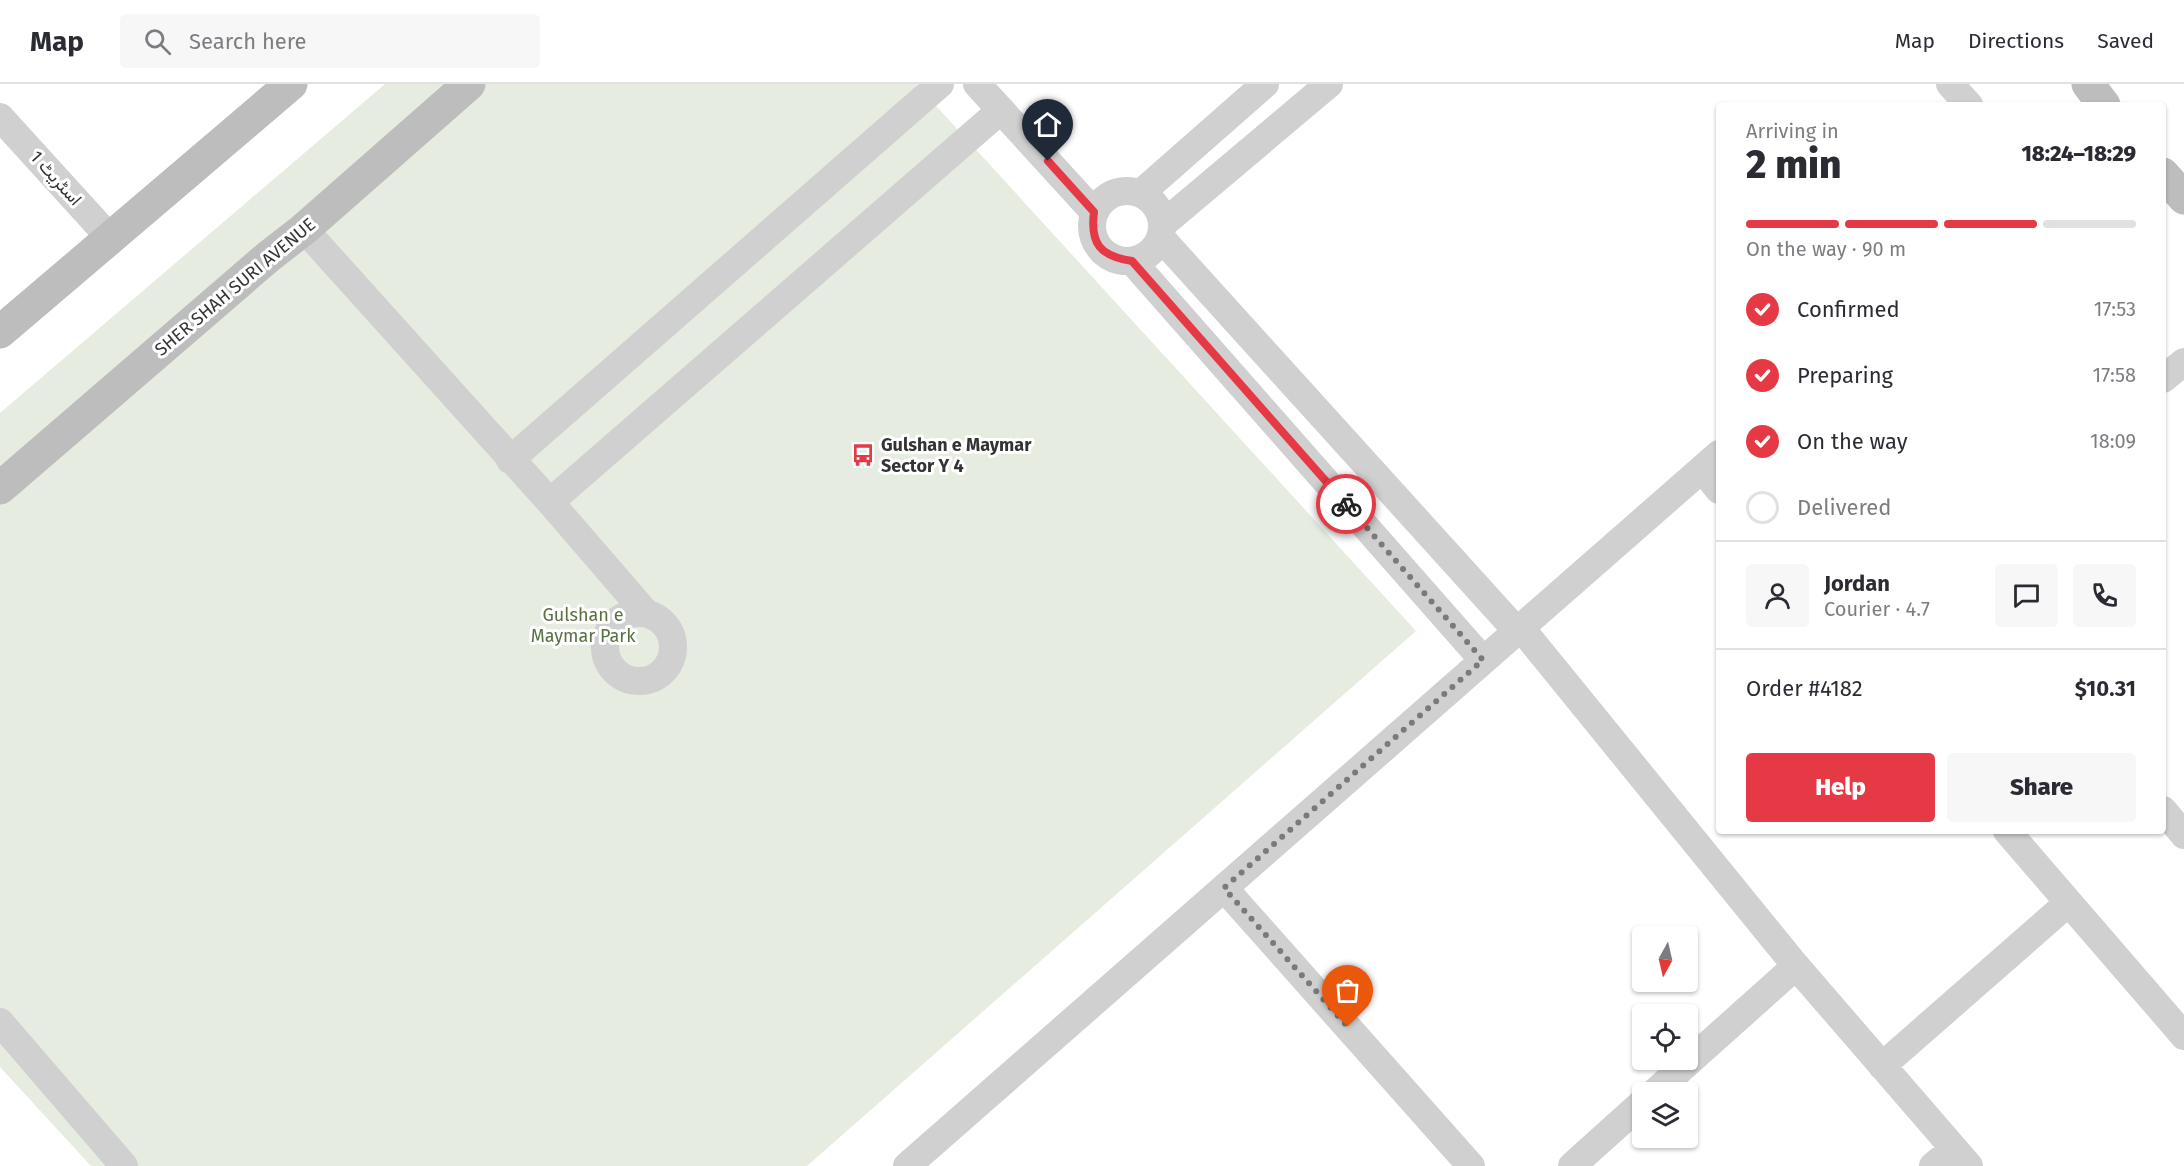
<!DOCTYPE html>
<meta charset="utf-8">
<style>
body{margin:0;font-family:"Fira Sans",Vazirmatn,sans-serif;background:#f7f7f7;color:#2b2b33;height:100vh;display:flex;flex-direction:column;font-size:22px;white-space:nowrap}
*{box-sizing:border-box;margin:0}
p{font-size:20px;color:#7c7c81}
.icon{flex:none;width:33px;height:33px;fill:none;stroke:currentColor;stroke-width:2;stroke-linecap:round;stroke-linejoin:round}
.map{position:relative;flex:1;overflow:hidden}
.drawer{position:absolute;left:1716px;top:18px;width:450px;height:732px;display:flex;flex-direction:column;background:#fff;border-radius:6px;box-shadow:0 2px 4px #0004}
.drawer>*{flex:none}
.needle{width:39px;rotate:188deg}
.controls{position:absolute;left:1632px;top:842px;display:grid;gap:12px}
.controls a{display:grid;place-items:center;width:66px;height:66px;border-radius:6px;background:#fff;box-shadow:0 2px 4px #0004;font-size:30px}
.pin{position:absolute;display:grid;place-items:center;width:51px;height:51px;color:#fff;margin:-62px -26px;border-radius:50% 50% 50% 0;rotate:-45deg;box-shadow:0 0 6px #0007}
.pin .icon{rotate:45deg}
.courier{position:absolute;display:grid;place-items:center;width:60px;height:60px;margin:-30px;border:4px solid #e63946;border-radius:50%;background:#fff;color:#222;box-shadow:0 2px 8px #0007}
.summary em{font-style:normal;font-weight:800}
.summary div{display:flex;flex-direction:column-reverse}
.summary{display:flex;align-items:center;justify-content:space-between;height:102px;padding:0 30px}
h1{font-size:39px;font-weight:800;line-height:45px}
.bar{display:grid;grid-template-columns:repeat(4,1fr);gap:9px 6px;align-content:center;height:72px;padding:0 30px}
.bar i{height:8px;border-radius:4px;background:#e1e1e2}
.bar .selected{background:#e63946}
.bar p{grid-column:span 4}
.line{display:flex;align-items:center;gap:15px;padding:0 30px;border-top:2px solid #e1e1e2}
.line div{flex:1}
.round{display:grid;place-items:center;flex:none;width:63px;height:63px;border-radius:6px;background:#f7f7f7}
ol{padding:0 30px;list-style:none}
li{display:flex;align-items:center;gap:18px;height:66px}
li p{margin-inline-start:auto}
li .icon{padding:6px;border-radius:50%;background:#e63946;color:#fff;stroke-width:4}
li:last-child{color:#7c7c81}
li i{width:33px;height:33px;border:3px solid #e1e1e2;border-radius:50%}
.cta{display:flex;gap:12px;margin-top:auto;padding:12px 30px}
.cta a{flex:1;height:69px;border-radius:6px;background:#e63946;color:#fff;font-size:24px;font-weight:800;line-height:69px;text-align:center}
.cta a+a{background:#f7f7f7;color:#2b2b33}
header{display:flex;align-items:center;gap:36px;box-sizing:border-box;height:84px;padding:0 30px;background:#fff;border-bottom:2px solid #e1e1e2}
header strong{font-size:28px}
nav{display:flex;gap:33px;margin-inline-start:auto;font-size:21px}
.search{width:420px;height:54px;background:#f7f7f7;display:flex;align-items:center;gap:15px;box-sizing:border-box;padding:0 21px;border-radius:6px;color:#7c7c81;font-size:22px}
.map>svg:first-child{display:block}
.green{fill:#e6ecdf}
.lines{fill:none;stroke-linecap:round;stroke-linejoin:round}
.street{stroke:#d0d0d0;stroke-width:28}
.secondary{stroke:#bdbdbd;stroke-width:33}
.done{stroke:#7a7a7a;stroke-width:6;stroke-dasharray:0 10.8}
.route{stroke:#e63946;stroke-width:8}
.labels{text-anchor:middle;stroke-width:6;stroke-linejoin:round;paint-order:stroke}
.street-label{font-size:18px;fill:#333;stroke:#fff}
.poi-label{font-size:18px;font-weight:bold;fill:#333;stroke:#fff;text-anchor:start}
.park-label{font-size:18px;fill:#56703f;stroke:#fff}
</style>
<header>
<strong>Map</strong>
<div class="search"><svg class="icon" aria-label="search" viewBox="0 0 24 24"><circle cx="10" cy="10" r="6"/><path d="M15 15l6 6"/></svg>Search here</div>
<nav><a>Map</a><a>Directions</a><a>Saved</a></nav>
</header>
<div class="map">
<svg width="2184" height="1082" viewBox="0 0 2184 1082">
<rect width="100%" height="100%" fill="#fff"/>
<path class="green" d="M385,0H916L1416,547L807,1082H91L0,983V329Z"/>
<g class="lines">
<path class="street" d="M977,0L1094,128
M1950,0L1969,21
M0,33L111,155
M1092 142a35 35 0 1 1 70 0a35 35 0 1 1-70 0Z
M1141,109L1265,0
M1163,140L1329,0
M304,145L550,418L645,528
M1161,154L1517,547
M1132,177L1483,576
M2163,295L2184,278
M510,376L940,0
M1702,385L1719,406
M550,418L1001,26
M605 563a34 34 0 1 1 68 0a34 34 0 1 1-68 0Z
M1521,544L1796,882L1969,1082
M2163,726L2184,751
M2007,747L2184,952
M1224,804L1471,1082
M0,938L124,1082
M1882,982L2068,819
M1655,1008L1796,882
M907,1082L1719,370
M1572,1082L1642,1019
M1933,1082L1954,1065"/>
<path class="secondary" d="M2088,0L2104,21
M2163,90L2184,114
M0,248L291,0
M0,404L268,173L304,145L469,0"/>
</g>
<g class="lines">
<path class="done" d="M1346,420L1483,576L1224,804L1348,943"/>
<path class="route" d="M1048,77L1094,128C1090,160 1100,172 1132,177L1346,420"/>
</g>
<defs>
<g id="bus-bare" transform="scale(1.8)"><path d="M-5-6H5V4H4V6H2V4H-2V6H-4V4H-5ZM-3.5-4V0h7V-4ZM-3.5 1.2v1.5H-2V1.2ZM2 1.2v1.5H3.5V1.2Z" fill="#e63946" stroke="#fff" stroke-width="2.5" paint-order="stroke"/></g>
</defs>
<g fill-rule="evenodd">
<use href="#bus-bare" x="863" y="371"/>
</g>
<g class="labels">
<g class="street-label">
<text transform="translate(56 94) rotate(48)" y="6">اسٹریٹ 1</text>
<text transform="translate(235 203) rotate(-40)" y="6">SHER SHAH SURI AVENUE</text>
</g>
<g class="poi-label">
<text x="881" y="367">Gulshan e Maymar<tspan x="881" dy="21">Sector Y 4</tspan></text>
</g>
<g class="park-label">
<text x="583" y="537">Gulshan e<tspan x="583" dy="21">Maymar Park</tspan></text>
</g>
</g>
</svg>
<div class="controls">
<a><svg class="needle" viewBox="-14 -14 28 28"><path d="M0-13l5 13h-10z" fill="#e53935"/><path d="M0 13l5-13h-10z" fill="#7c7c81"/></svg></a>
<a><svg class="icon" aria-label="locate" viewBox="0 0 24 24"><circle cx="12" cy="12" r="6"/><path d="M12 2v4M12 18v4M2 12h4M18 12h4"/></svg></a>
<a><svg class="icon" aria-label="layers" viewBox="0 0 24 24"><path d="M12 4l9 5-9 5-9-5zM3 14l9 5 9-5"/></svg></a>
</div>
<div class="pin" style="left:1348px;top:943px;background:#ea580c"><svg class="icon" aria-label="bag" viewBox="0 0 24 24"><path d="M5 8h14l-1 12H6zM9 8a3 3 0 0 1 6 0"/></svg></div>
<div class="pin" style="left:1048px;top:77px;background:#1f2937"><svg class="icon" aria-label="home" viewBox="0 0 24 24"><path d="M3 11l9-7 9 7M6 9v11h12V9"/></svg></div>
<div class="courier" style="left:1346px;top:420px"><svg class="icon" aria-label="bike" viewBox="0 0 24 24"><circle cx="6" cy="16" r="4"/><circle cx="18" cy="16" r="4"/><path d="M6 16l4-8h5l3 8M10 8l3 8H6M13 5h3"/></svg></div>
<section class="drawer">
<div class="summary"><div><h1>2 min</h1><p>Arriving in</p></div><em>18:24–18:29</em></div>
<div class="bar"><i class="selected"></i><i class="selected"></i><i class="selected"></i><i></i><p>On the way · 90 m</p></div>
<ol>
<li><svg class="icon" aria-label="check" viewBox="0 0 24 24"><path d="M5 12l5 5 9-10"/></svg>Confirmed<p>17:53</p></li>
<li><svg class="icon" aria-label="check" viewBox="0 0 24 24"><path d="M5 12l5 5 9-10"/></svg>Preparing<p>17:58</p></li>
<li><svg class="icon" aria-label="check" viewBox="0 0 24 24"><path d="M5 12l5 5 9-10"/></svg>On the way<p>18:09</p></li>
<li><i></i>Delivered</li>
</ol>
<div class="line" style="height:108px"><a class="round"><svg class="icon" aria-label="person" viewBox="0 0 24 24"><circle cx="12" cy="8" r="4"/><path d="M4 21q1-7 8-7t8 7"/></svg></a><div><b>Jordan</b><p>Courier · 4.7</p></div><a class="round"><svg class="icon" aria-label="chat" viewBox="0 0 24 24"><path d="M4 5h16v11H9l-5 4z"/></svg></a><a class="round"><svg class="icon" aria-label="phone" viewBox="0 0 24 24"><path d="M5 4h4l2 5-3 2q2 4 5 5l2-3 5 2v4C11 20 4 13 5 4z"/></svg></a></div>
<div class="line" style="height:78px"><div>Order #4182</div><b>$10.31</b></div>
<div class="cta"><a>Help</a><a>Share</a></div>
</section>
</div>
